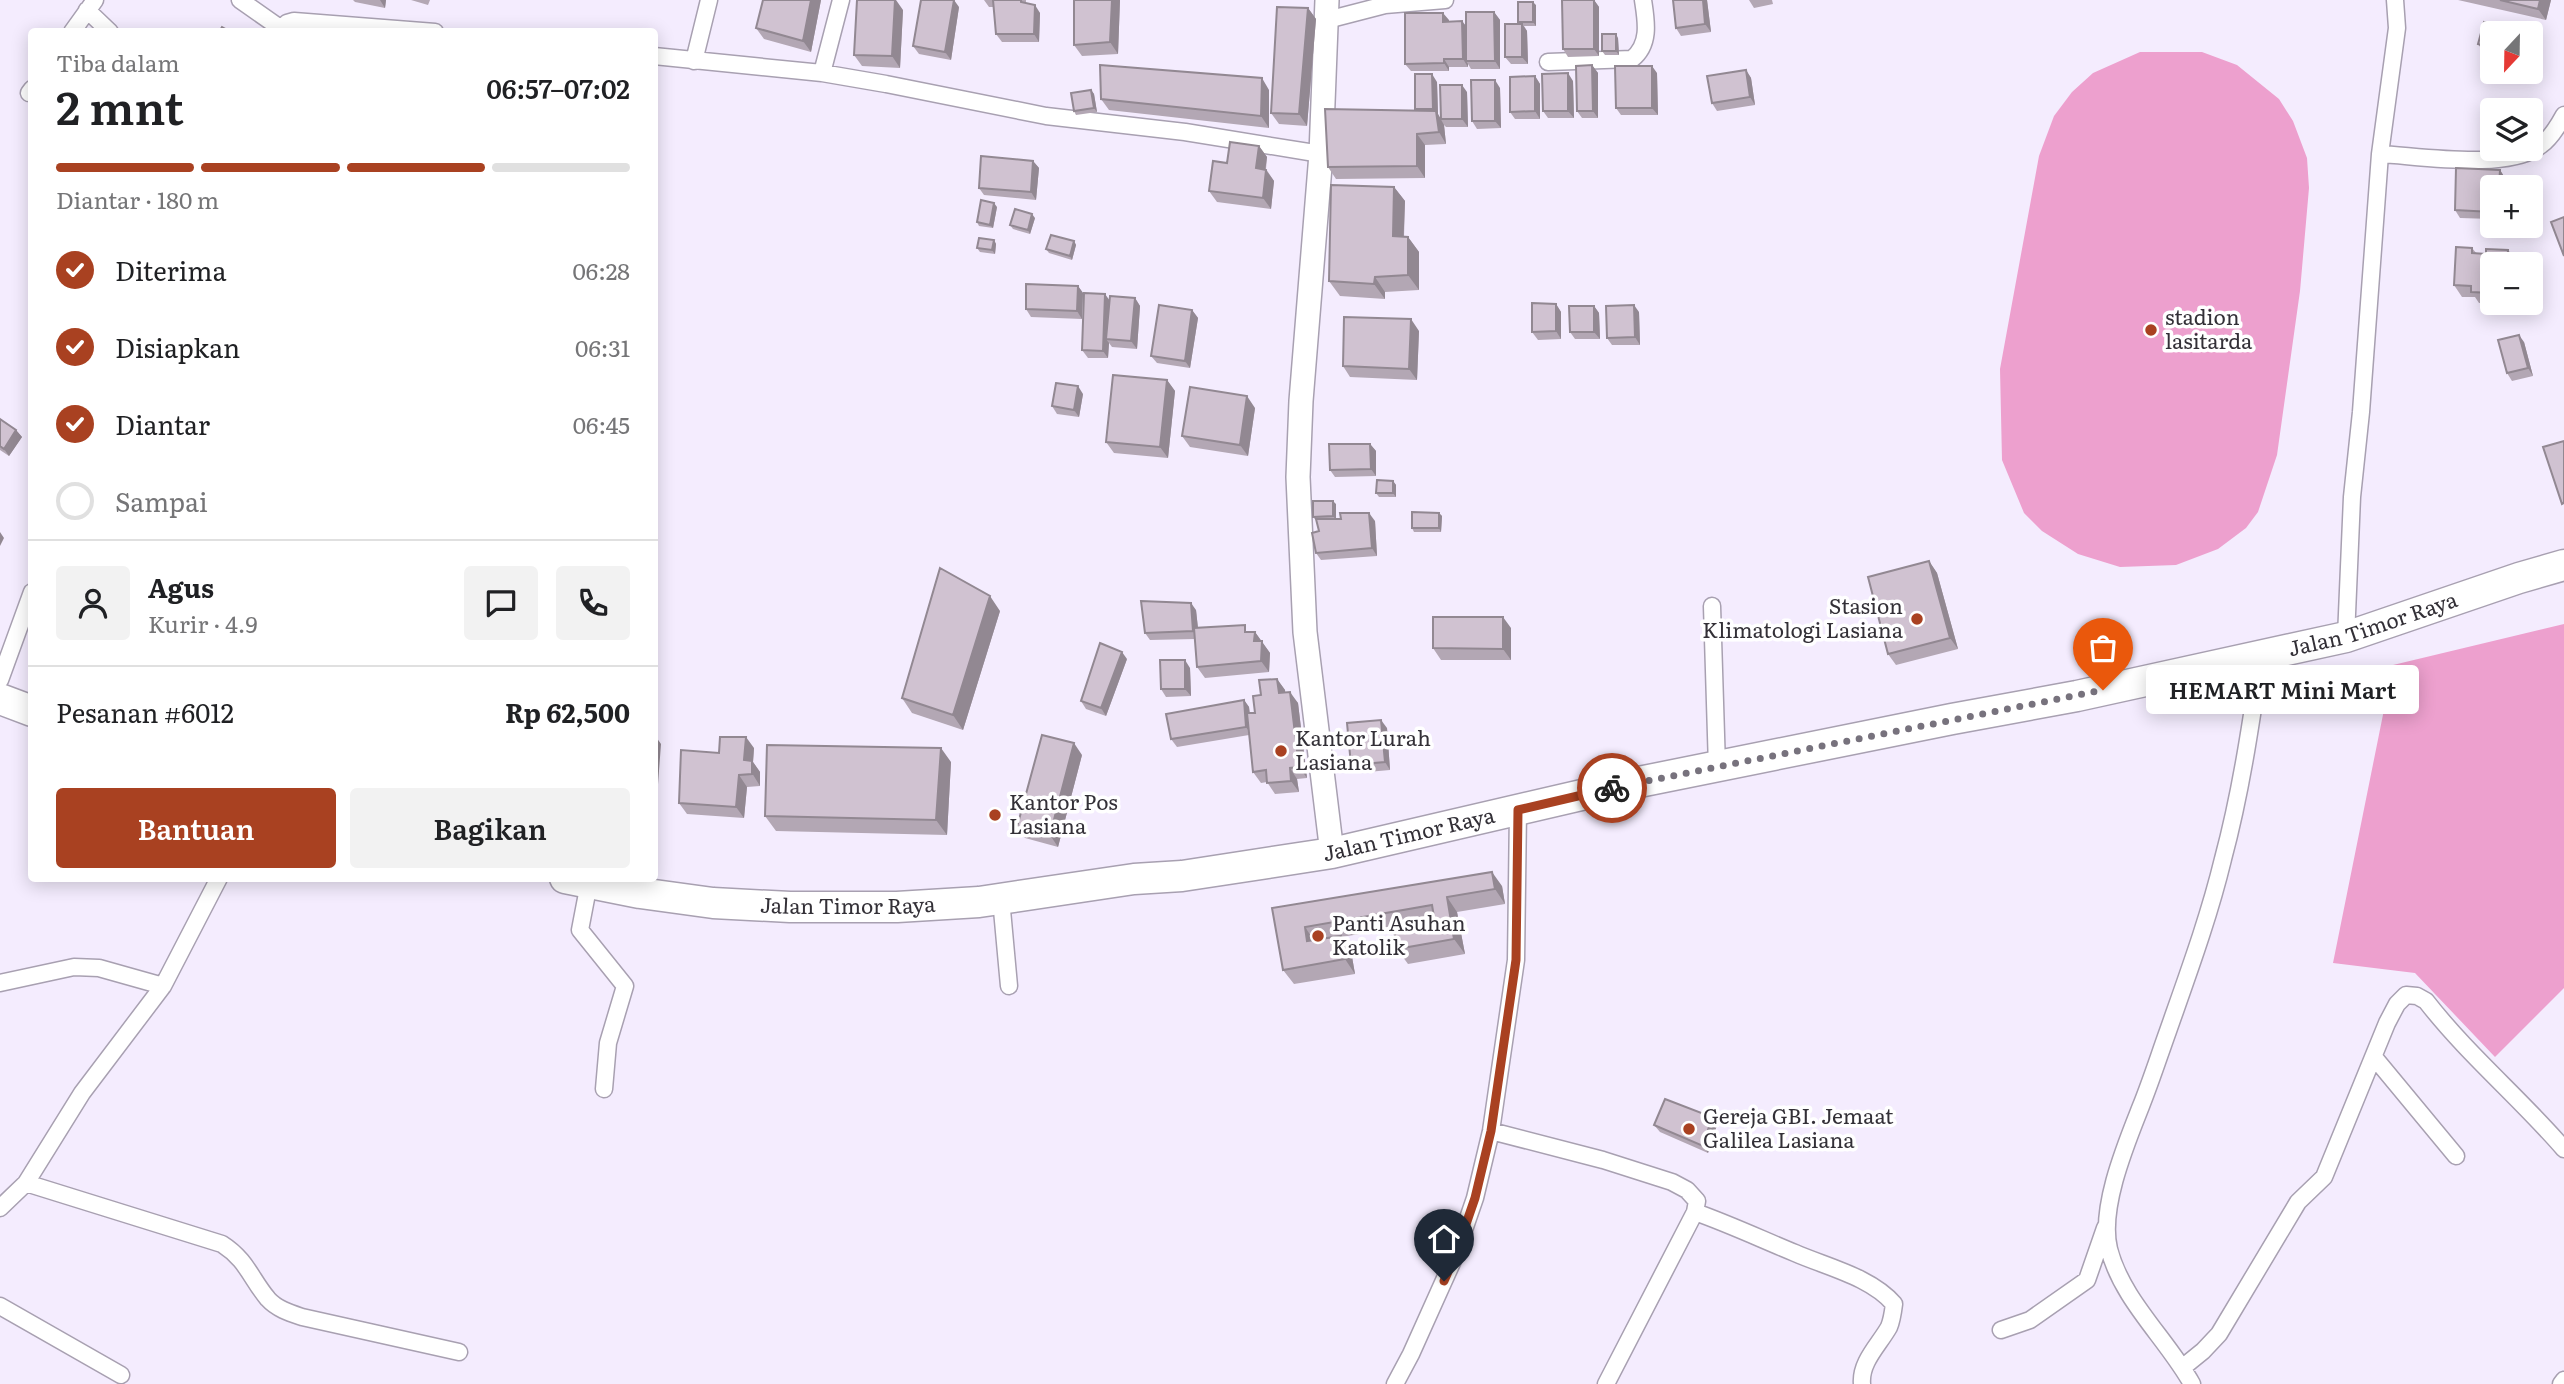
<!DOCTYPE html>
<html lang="id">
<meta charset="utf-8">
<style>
body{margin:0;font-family:Literata,serif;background:#f2f2f2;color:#202124;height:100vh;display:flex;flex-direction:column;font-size:26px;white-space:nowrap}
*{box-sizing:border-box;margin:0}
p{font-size:23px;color:#757577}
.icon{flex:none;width:38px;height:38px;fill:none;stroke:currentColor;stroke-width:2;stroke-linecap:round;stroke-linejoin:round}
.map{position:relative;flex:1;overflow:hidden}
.side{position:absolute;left:28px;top:28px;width:630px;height:854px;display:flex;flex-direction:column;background:#fff;border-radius:7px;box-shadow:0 4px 18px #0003}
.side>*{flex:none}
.needle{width:46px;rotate:202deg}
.buttons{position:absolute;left:2480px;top:21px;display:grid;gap:14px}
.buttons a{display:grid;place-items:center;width:63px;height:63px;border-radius:7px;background:#fff;box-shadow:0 4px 18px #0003;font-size:35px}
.pin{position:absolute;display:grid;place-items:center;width:60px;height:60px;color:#fff;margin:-72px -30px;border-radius:50% 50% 50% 0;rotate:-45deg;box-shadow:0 0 7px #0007}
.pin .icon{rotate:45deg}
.courier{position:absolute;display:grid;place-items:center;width:70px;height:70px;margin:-35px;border:5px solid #a94121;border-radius:50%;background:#fff;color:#222;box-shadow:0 2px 9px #0007}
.bubble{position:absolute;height:49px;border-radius:7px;background:#fff;box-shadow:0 4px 18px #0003;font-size:23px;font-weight:600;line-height:49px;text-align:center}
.headline em{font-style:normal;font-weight:600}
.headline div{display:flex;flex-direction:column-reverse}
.headline{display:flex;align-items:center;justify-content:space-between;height:119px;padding:0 28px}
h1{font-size:46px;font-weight:600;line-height:52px}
.bar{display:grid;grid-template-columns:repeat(4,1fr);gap:10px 7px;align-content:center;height:84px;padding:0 28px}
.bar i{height:9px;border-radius:5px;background:#e0e0e0}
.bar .active{background:#a94121}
.bar p{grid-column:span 4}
.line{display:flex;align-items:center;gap:18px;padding:0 28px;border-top:2px solid #e0e0e0}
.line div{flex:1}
.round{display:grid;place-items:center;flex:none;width:74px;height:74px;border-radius:7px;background:#f2f2f2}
ol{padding:0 28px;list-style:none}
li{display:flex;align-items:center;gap:21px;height:77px}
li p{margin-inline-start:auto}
li .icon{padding:7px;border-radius:50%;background:#a94121;color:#fff;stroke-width:4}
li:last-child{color:#757577}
li i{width:38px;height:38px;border:4px solid #e0e0e0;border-radius:50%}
.button{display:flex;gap:14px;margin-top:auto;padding:14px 28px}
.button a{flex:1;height:80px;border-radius:7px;background:#a94121;color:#fff;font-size:28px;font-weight:600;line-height:80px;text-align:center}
.button a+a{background:#f2f2f2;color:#202124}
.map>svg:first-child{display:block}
.green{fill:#eda0ce}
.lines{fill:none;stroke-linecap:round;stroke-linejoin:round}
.street-casing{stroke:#a8a0b1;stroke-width:19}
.secondary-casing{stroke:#a8a0b1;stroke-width:26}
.highway-casing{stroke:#a8a0b1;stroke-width:33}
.street{stroke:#fff;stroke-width:16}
.secondary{stroke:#fff;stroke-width:23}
.highway{stroke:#fff;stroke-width:30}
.wall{fill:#b3a7b4}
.shaded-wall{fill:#928892}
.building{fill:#d0c2d1;stroke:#928892;stroke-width:2}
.done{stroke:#77727d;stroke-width:7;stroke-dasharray:0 12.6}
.route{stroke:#a94121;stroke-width:9}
.poi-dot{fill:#a94121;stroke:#fff;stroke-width:2.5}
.labels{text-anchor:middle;stroke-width:7;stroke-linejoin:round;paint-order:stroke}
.poi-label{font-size:21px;fill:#333037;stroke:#fff;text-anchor:start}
.street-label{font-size:21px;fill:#333037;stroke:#fff}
</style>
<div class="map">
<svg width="2564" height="1384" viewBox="0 0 2564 1384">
<rect width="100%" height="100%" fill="#f4ecfe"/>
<path class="green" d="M2140,52H2202L2237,65L2279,99L2293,121L2307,158L2309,188L2300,291L2277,455L2258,512L2246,528L2218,549L2176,565L2120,567L2078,554L2042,531L2024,513L2002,460L2000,369L2039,156L2054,116L2072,92L2093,73Z
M2564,624V988L2495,1057L2415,973L2333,963L2393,665Z"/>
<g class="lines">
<g class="street-casing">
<path id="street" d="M240,0L280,28
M87,10L110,32
M1327,20L1385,5L1445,0
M72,32L95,0
M278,32L287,23L294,21L435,32
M654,56L822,73L886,84L1046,116L1185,132L1321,154
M694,61L709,0
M1548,62L1632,59C1651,44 1646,20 1643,0
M822,73L841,0
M29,93L32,89
M2380,154C2420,156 2509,171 2541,145C2551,138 2558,126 2564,115
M1712,606L1717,767
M2346,637L2352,497L2361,412L2380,154L2397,28L2395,0
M0,680L32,592
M589,883L580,930L625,986L608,1043L604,1089
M1001,899L1009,986
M0,983L74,967L99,968L163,986
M2374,1057L2456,1156
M1491,1131L1603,1160L1672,1182L1687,1190L1697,1201L1695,1212C1729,1224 1761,1239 1795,1253C1827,1267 1871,1277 1894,1304C1893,1312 1892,1320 1889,1327C1879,1345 1860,1362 1862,1384
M26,1183L222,1244C247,1260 251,1279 268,1299C277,1309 290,1313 302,1317L459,1352
M0,1208L26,1183L82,1093L163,986L219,878
M0,1306L121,1375
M2001,1330L2030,1320L2087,1280L2105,1228
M2182,1368L2203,1351L2219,1334L2298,1202L2324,1177L2387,1023L2397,1004L2406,995L2417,996L2426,1001C2468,1055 2520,1098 2564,1149
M1395,1384L1411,1354L1455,1256L1475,1198L1491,1131L1516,960L1518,810
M1606,1384L1695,1212
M2192,1384C2167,1339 2122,1300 2109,1249C2099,1208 2126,1144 2141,1106C2151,1081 2159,1056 2168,1031C2188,974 2209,917 2223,859C2241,792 2251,723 2261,655
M2561,1384L2564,1380"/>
</g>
<g class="secondary-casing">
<path id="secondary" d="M1327,0L1321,154L1301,401L1298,477L1305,632L1332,853"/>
</g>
<g class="highway-casing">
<g id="highway">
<path d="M0,699L32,711"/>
<path id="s1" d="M565,878L640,893L713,903L790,907H897L979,902L1134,879L1182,876L1332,853L1629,784L1952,719L2077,696L2346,637L2519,578L2564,565"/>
</g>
</g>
<use href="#street" class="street"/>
<use href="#secondary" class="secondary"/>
<use href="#highway" class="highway"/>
</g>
<path class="wall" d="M353,0H386L385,8L355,2Z
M411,0H430L428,5Z
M821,0L811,52L764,39L756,28Z
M984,0H1026V3L1040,13L1039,42H1002L996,34L994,7H989Z
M1120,0L1118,54L1082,56L1074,45Z
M1594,0L1599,7V56L1568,57L1563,49Z
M1673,0H1707L1711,32L1681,36L1676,28Z
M1749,0H1772L1773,4L1754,8Z
M2458,0H2551L2546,20Z
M1536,5V26H1524L1527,31L1528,64H1511L1505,57L1519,24L1518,22Z
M959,7L951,60L919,54L913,46Z
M1308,8L1316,19L1307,126L1279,124L1271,113Z
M903,10L900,68L862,66L854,55Z
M1494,12L1500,20V69H1471L1468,64V67H1449V71H1411L1405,64L1449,20V21H1462L1466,26Z
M2484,22L2521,32L2522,33H2492V54L2483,51L2478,44Z
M1618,38L1619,55H1605L1602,51Z
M1592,65L1598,73V118H1582L1577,111Z
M1746,70L1751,78L1755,105L1717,111L1712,103Z
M1657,73L1658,115H1621L1616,108Z
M1535,76L1540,84V119H1515L1510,112Z
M1573,81L1574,118H1548L1543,111Z
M1437,82L1438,114L1440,118L1467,92L1468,127H1446L1444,125L1446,144L1425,145V178L1336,179L1328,167L1417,111L1415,109Z
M1500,88L1501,128L1477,129L1472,121Z
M1091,90L1094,94L1097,112L1076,115L1074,111Z
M1269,90V128L1109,110L1101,99Z
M1259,146L1267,157L1266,169L1274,181L1271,209L1217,202L1209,191L1227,163Z
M1033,161L1039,168L1036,200L984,195L979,188Z
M2500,170L2505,178L2492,187V219L2460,218L2455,210Z
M1394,187L1405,201L1404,237H1408L1419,252V290L1385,292V299L1340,296L1329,281Z
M997,207L993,228L979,226L977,222Z
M1035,218L1030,234L1013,229L1010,225Z
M994,240L996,244L995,254L980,252L977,248Z
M1074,241L1076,245L1072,260L1049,253L1046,249Z
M2472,248L2477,254H2486L2508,250L2516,261V264H2492V303H2514V304L2479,303L2475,297H2462L2454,285Z
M1078,286L1083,293L1082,319L1031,317L1026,309Z
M1135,298L1140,306L1137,349L1112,347L1109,343L1108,358H1088L1082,350L1109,300Z
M1556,304L1561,312V339L1538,340L1532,332Z
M1594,306L1599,313L1600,339H1575L1570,332Z
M1192,310L1198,318L1190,368L1157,363L1151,356Z
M1639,312L1640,345H1612L1607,338Z
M1419,331L1417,380L1350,377L1343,366Z
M2524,342L2533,376L2512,381L2507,373Z
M1167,380L1175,391L1168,458L1114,453L1106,442Z
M1083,394L1079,417L1057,414L1052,406Z
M1255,408L1248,456L1190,447L1182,436Z
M0,419L16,430L22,437L9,456L0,450Z
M1370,444L1376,451V476L1335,477L1330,470Z
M1393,481L1396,485V497H1379L1376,493Z
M1336,504V519L1375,521L1377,556L1321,560L1316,553L1319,531L1316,520L1313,517Z
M1439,513L1442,516L1441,532H1414L1412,528Z
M1929,561L1937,573L1958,649L1896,665L1888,654Z
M1196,610L1198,628L1255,632L1270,653L1269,672L1205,678L1197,667L1195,639L1150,640L1145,633Z
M1000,611L963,730L912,713L902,698Z
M1511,628V660H1441L1433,648Z
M1127,659L1106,716L1086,709L1081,701Z
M1190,668L1191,696L1166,697L1161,689Z
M1277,679L1285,690V692L1298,703L1307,778L1297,779L1299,792L1275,794L1267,782L1261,783L1253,772L1249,735L1177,747L1171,739L1244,700L1249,707L1250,713H1255Z
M1387,728L1390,770L1356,773L1351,765Z
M754,748L753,762L760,772V786L747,787L744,818L687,814L679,803L719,753Z
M1082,755L1058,847L1025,838L1017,827Z
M951,762L947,835L776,831L765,816Z
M1502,886L1505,904L1457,912L1465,954L1408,964L1397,949L1394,928L1342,937L1351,951L1355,974L1294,984L1283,970L1272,908Z
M1654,1125H1717L1708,1153L1660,1132Z"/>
<path class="shaded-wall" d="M380,0H386L385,8Z
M811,0H821L811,52L803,41Z
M895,0H896L903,10L900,68L892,56Z
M954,0L959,7L951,60L945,52Z
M1112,0H1120L1118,54L1110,42Z
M1594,0L1599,7V56L1594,49Z
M1703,0H1707L1711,32L1705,24Z
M2540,0H2551L2546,20L2538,9Z
M1533,2L1536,5V26L1533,22Z
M1035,5L1040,13L1039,42L1034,34Z
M1308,8L1316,19L1307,126L1299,114Z
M1494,12L1500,20V69L1495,61Z
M1443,13L1449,20V29L1443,22Z
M1462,21L1468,29L1466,61L1468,64V67L1463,59Z
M1522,24L1527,31L1528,64L1522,57Z
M1616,34L1618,38L1619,55L1616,51Z
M1444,59L1449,67V71L1444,63Z
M1592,65L1598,73V118L1593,111Z
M1652,66L1657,73L1658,115L1652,108Z
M1746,70L1751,78L1755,105L1750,97Z
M1568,73L1573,81L1574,118L1568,111Z
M1432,74L1437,82L1438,114L1444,125L1446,144L1439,132L1436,114L1433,109Z
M1535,76L1540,84V119L1535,111Z
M1262,78L1269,90V128L1261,116Z
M1495,80L1500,88L1501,128L1495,121Z
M1462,85L1467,92L1468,127L1462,119Z
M1091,90L1094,94L1097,112L1094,108Z
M1417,134L1425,145V178L1417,166Z
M1259,146L1267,157L1264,179L1256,168Z
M1033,161L1039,168L1036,200L1031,192Z
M1266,170L1274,181L1271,209L1263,198Z
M2500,170L2505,178V187H2499Z
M1394,187L1405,201L1403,251L1393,236Z
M994,203L997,207L993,228L990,225Z
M1032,214L1035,218L1030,234L1028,230Z
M1408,237L1419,252V290L1408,275Z
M994,240L996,244L995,254L992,250Z
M1074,241L1076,245L1072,260L1070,256Z
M2508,250L2516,261V264H2507Z
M1375,277L1385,292V299L1374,284Z
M1078,286L1083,293L1082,319L1077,311Z
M1105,294L1110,301L1106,339L1109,343L1108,358L1103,351Z
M1135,298L1140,306L1137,349L1131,341Z
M1556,304L1561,312V339L1556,331Z
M1634,305L1639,312L1640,345L1635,337Z
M1594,306L1599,313L1600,339L1594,332Z
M1192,310L1198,318L1190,368L1185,361Z
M1411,319L1419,331L1417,380L1409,369Z
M2519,335L2524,342L2533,376L2528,368Z
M1167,380L1175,391L1168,458L1160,447Z
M1078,386L1083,394L1079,417L1074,410Z
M1247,396L1255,408L1248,456L1240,445Z
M16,430L22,437L9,456L4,449Z
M1370,444L1376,451V476L1371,469Z
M1393,481L1396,485V497L1393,493Z
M1333,501L1336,504V520L1333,516Z
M1369,513L1375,521L1377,556L1372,548Z
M1439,513L1442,516L1441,532L1439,528Z
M0,532L4,538L0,546Z
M1929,561L1937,573L1958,649L1950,638Z
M990,596L1000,611L963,730L953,715Z
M1191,603L1196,610L1199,638L1193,631Z
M1503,617L1511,628V660L1503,649Z
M1255,632L1270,653L1269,672L1261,661L1254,641Z
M1122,652L1127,659L1106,716L1101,708Z
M1185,660L1190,668L1191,696L1185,689Z
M1277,679L1285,690L1287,704L1279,693Z
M1290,692L1298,703L1307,778L1299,767Z
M1244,700L1249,707L1251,734L1246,727Z
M1381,720L1387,728L1390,770L1385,762Z
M654,734L661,744L656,811L654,808Z
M746,737L754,748L753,762L760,772V786L744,760Z
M1074,743L1082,755L1058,847L1050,835Z
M941,748L951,762L947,835L936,820Z
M1290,768L1297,779L1299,792L1291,781Z
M739,775L747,787L744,818L736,807Z
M1492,872L1502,886L1505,904L1495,889Z
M1447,897L1457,912L1465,954L1454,939Z
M1305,927L1315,942L1307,941Z
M1341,936L1351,951L1355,974L1345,959Z
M1712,1117L1717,1125L1708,1153L1703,1146Z"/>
<path class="building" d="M763,0H811L803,41L756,28Z
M857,0H895L892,56L854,55Z
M921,0H954L945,52L913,46Z
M993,0H1021V2L1035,5L1034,34H996Z
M1074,0H1112L1110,42L1074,45Z
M1562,0H1594V49H1563Z
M1673,0H1703L1705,24L1676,28Z
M2500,0H2540L2538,9Z
M1518,2H1533V22H1518Z
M1277,7L1308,8L1299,114L1271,113Z
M1466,12H1494L1495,61H1466Z
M1405,13H1443V22L1462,21L1463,59H1444V63L1405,64Z
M2484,22L2521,32V33H2492V48L2478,44Z
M1505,24H1522V57H1505Z
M222,27L231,32H219Z
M1602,34H1616V51H1602Z
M1100,65L1262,78L1261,116L1101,99Z
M1592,65L1593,111H1577L1576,66Z
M1615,66H1652V108H1616Z
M1746,70L1750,97L1712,103L1707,76Z
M1568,73V111H1543L1542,74Z
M1415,74H1432L1433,109H1415Z
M1535,76V111L1510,112V77Z
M1471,80H1495V121H1472Z
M1440,85H1462V119H1441Z
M1091,90L1094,108L1074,111L1071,93Z
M1325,109L1436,111L1439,132L1417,134V166L1328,167Z
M1230,142L1259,146L1256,168L1266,170L1263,198L1209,191L1213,161L1227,163Z
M981,156L1033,161L1031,192L979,188Z
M2456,168L2500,170L2499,187H2492V212L2455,210Z
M1331,185L1394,187L1393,236L1408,237V275L1375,277L1374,284L1329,281Z
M981,200L994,203L990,225L977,222Z
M1015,209L1032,214L1028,230L1010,225Z
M2564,217V256L2551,222Z
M1051,235L1074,241L1070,256L1046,249Z
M979,238L994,240L992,250L977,248Z
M2456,247L2472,248V253L2486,254V249L2508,250L2507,264H2492V293L2471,292V286L2454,285Z
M1026,284L1078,286L1077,311L1026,309Z
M1084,293L1105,294L1103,351L1082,350Z
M1110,296L1135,298L1131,341L1106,339Z
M1532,303L1556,304V331L1532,332Z
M1159,305L1192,310L1185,361L1151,356Z
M1634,305L1635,337L1607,338L1606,306Z
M1569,306H1594V332H1570Z
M1344,317L1411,319L1409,369L1343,366Z
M2519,335L2528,368L2507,373L2498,340Z
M1113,375L1167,380L1160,447L1106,442Z
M1056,383L1078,386L1074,410L1052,406Z
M1190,387L1247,396L1240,445L1182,436Z
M0,419L16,430L4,449L0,446Z
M2564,441V503L2562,504L2543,447Z
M1329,444H1370L1371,469L1330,470Z
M1377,480L1393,481V493H1376Z
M1313,501H1333V516L1313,517Z
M1412,512L1439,513V528H1412Z
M1340,513H1369L1372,548L1316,553L1312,533L1319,531L1316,519H1341Z
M1929,561L1950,638L1888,654L1868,577Z
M940,568L990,596L953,715L902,698Z
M1141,601L1191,603L1193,631L1145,633Z
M1433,617H1503V649L1433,648Z
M1245,625V632H1255L1254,641H1262L1261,661L1197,667L1194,628Z
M1100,643L1122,652L1101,708L1081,701Z
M1160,660H1185V689H1161Z
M1277,679L1279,693L1290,692L1299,767L1290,768L1291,781L1267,783L1266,770L1253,772L1247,713H1255L1253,696L1261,695L1259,680Z
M1244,700L1246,727L1171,739L1166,714Z
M1381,720L1385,762L1351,765L1347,723Z
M1042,735L1074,743L1050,835L1017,827Z
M720,737H746L744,760L752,761V774L739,775L736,807L679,803L681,750L719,753Z
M767,745L941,748L936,820L765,816Z
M1492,872L1495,889L1447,897L1454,939L1397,949L1393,924L1434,917L1432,905L1305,927L1307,941L1341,936L1345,959L1283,970L1272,908Z
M1665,1099L1712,1117L1703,1146L1654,1125Z"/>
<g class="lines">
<path class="done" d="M1612,788L2103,690"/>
<path class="route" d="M1444,1281L1455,1256L1475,1198L1491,1131L1516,960L1518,810L1612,788"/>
</g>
<g class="poi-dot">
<circle cx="2151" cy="330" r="7"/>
<circle cx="1917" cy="619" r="7"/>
<circle cx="1281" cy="751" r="7"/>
<circle cx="995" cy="815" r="7"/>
<circle cx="1318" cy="936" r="7"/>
<circle cx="1689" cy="1129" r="7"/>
</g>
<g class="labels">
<g class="poi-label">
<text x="2165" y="325">stadion<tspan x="2165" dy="24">lasitarda</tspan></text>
<text x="1903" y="614" text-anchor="end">Stasion<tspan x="1903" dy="24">Klimatologi Lasiana</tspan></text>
<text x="1295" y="746">Kantor Lurah<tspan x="1295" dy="24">Lasiana</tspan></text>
<text x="1009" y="810">Kantor Pos<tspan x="1009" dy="24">Lasiana</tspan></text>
<text x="1332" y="931">Panti Asuhan<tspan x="1332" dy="24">Katolik</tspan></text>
<text x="1703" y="1124">Gereja GBI. Jemaat<tspan x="1703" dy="24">Galilea Lasiana</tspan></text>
</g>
<g class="street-label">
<text dy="7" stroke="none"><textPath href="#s1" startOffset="1839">Jalan Timor Raya</textPath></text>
<text dy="7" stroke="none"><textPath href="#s1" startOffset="852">Jalan Timor Raya</textPath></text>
<text dy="7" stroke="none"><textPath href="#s1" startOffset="285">Jalan Timor Raya</textPath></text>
</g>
</g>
</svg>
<div class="buttons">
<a><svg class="needle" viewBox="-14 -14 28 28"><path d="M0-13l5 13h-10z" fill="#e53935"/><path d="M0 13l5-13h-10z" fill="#757577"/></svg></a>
<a><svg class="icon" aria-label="layers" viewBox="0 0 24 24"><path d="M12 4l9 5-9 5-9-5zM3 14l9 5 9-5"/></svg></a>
<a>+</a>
<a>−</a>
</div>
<div class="pin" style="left:2103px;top:690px;background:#ea580c"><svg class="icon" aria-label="bag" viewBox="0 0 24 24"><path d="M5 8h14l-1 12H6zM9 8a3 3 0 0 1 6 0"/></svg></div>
<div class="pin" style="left:1444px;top:1281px;background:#1f2937"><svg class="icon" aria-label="home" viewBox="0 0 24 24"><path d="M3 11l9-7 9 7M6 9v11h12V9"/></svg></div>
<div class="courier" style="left:1612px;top:788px"><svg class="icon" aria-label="bike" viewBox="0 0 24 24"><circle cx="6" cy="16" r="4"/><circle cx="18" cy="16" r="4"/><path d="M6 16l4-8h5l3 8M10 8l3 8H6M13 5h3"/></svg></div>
<div class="bubble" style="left:2146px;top:665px;width:273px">HEMART Mini Mart</div>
<section class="side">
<div class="headline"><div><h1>2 mnt</h1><p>Tiba dalam</p></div><em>06:57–07:02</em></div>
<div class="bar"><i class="active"></i><i class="active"></i><i class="active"></i><i></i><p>Diantar · 180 m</p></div>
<ol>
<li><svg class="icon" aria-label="check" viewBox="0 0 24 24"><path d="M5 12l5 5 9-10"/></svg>Diterima<p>06:28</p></li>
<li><svg class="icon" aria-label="check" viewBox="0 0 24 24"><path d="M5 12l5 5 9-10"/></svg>Disiapkan<p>06:31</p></li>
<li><svg class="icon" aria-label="check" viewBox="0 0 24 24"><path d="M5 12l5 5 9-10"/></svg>Diantar<p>06:45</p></li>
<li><i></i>Sampai</li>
</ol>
<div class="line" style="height:126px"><a class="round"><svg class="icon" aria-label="person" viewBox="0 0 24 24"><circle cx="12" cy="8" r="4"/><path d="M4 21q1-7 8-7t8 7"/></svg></a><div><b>Agus</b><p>Kurir · 4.9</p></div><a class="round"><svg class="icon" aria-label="chat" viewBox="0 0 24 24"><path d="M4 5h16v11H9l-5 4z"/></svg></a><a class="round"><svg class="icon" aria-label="phone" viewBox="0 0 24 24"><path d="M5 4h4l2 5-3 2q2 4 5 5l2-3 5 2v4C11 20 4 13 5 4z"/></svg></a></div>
<div class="line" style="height:91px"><div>Pesanan #6012</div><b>Rp 62,500</b></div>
<div class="button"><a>Bantuan</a><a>Bagikan</a></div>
</section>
</div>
